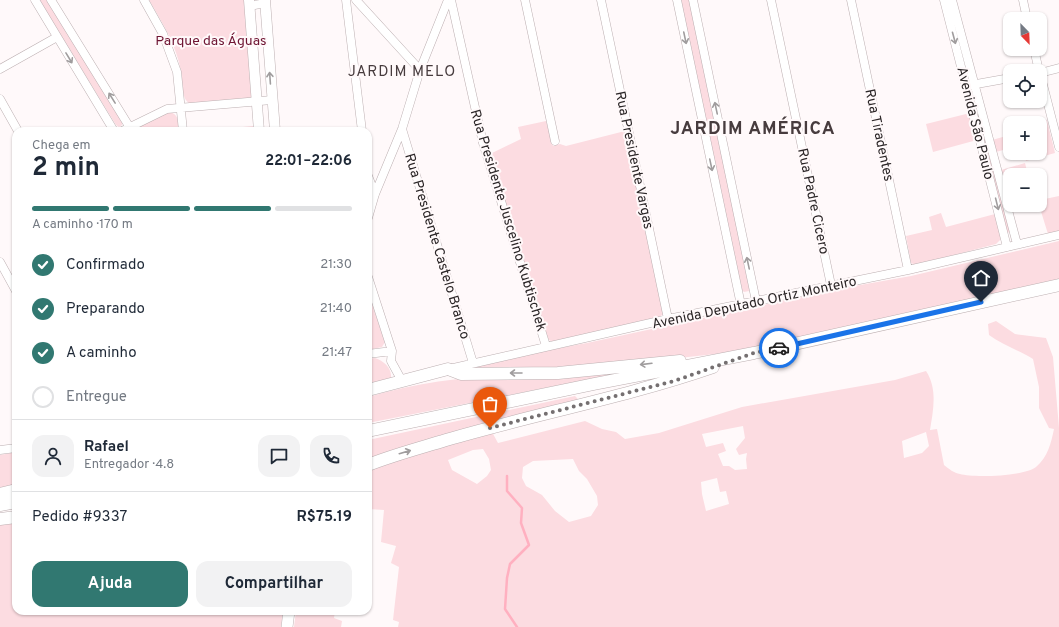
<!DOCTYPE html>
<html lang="pt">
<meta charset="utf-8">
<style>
body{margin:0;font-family:Overpass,sans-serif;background:#f2f2f3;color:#1f2937;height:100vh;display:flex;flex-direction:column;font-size:15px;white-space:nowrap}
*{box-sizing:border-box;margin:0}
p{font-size:13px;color:#747a83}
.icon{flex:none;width:22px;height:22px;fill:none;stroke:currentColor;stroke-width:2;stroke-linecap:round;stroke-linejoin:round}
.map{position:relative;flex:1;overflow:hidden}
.drawer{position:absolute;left:12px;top:127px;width:360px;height:488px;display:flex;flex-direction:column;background:#fff;border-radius:12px;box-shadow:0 1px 3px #0004}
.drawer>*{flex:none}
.needle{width:26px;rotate:157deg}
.fabs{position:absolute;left:1003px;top:12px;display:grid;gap:8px}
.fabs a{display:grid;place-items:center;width:44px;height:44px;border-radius:8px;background:#fff;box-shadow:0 1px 3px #0004;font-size:20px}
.pin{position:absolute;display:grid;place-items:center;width:34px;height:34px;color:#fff;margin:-41px -17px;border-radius:50% 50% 50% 0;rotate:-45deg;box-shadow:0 0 4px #0007}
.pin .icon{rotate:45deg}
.courier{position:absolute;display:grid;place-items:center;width:40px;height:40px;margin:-20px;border:3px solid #1a73e8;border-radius:50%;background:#fff;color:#222;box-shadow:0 1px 5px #0007}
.headline em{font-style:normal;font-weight:700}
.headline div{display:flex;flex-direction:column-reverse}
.headline{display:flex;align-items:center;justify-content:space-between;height:68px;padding:0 20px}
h1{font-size:26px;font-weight:700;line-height:30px}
.bar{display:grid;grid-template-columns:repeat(4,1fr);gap:6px 4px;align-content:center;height:48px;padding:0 20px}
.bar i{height:5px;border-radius:3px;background:#e0e1e3}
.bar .active{background:#317871}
.bar p{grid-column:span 4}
.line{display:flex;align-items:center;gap:10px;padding:0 20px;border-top:1px solid #e0e1e3}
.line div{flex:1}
.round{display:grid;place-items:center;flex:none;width:42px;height:42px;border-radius:12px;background:#f2f2f3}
ol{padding:0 20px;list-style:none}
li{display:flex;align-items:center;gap:12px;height:44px}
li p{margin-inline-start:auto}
li .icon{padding:4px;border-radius:50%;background:#317871;color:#fff;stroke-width:4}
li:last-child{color:#747a83}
li i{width:22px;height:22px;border:2px solid #e0e1e3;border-radius:50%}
.cta{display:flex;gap:8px;margin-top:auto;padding:8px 20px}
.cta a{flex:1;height:46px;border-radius:12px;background:#317871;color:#fff;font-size:16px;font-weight:700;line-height:46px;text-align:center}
.cta a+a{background:#f2f2f3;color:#1f2937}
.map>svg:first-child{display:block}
.green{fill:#fcdce1;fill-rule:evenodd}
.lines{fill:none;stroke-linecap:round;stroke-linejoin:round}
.stream{stroke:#ffb0c0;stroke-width:2.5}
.minor-casing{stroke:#bdb0b2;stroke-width:9}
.tertiary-casing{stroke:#bdb0b2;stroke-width:11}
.secondary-casing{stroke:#bdb0b2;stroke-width:12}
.primary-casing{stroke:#bdb0b2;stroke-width:13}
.minor{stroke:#fff;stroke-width:8}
.tertiary{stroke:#fff;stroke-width:10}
.secondary{stroke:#fff;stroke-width:11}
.primary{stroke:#fff;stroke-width:12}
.oneway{stroke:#a09d9e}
.done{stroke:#757071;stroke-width:4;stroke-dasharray:0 7.2}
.route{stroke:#1a73e8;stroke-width:5}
.labels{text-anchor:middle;stroke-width:4;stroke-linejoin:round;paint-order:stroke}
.park-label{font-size:14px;fill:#6e1533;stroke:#fff9fa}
.street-label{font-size:14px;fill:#2b2627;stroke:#fff9fa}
.neighbourhood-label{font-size:15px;letter-spacing:1px;fill:#473c3e;stroke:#fff9fa}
.district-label{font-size:18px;font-weight:bold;letter-spacing:1px;fill:#473c3e;stroke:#fff9fa}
</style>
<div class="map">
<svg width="1059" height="627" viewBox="0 0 1059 627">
<rect width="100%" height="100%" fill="#fff9fa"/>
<path class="green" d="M39,0H47L122,121V125L119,127L116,125Z
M149,0H246L252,97L248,100L190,104C180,97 183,83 181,72C177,46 162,22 149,0Z
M680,0H690L751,287L749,291L744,292L742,290Z
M976,95L1010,232L1007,233L972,96Z
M169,111C179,115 179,122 181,131H138L139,126Z
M970,113L977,140L933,152L926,124Z
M1047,120L1055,153L1026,161L1024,153H1040V123H1034Z
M546,121L553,146L560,144L566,146L625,131L664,313L659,318L552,342L548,339L490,154L521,139L518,127Z
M253,126L254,131H202Z
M1010,135V148L996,152L992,140Z
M1025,163L1028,175H1010V205H1034L1011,209L1001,170Z
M1059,196V232L1048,234L1039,205L1040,200Z
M941,213L946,227L995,214L1001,239L996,244L916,265L911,263L906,236L932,230L929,217Z
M1059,241V280L751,350L589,368L476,369L475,367L548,350L587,343L832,290L911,276Z
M368,293L385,342L382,347L368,350Z
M996,321L1015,334L1046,338L1053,357L1059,428V627H398L399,622L393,620L399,567L391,563L396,546L381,542L384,510L368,509V468L492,432L498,443L585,421L602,429L616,432L625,439L659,433L742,407L895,380L926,371C938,389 933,411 930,430L937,429L944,465C949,469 954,473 960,474C974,478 1025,476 1036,467C1048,457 1051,443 1054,429L1049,428L1039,408V387L1033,359C1019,350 1002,345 989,335L988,324ZM743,426L745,438L736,449L739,455L747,453L746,459L747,469L735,470L729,466H723L718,454L726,451L723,443L706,447L702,434ZM926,432L929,446L922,453L904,458L902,441ZM483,449L489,459L491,470L487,476L477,484L452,470L448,460L473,450ZM573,459L579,471L587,479L597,496L598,505L591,516L569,522L555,511L542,495L526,486L522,478L523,467L533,461ZM717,478L720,492L726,491L729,504L706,511L702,494L701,482Z
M375,358C384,361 392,368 391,378L368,386V359Z
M631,371L368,423V397C453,371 543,374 631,371Z
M575,396L578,399L574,402L368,462V440Z
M16,452V487L0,491V455Z
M16,521V611H283L281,627H0V522Z
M296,611H335L334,618L342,621L341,627H294Z"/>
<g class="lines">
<path class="stream" d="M507,476V491L522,508L521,523L529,545L510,564L507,578L505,609L517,627"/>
<g class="minor-casing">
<path id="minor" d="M35,0L114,131
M51,0L132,131
M144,0L163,34L177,72L183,131
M346,0L362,131
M356,0L420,70
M451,0L483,143L546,346
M525,0L555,141
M601,0L668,319
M677,0L741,305
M693,0L756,301
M771,0L831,285
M851,0L908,270
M944,0L1007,247
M952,0L1017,244
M1023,0L1027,19
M250,6L265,3
M1034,49L1039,71
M0,69L57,37
M1040,73L1059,147
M1040,73L1059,68
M971,85L1010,78
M0,99L18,131
M402,129L473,363
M122,131L167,109L272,100
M368,176L375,194
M368,218L375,194L402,129L420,70L448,0
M0,262L16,291
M368,277L392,351L391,361L402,381
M368,354L392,351
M449,369L668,319L908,270L1059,235
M0,450L16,448"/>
</g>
<g class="tertiary-casing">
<path id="tertiary" d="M249,0L259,131
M265,0L275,131"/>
</g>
<g class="secondary-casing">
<path id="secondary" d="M287,627L289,611"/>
</g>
<g class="primary-casing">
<path id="primary" d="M368,390L448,369L461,374L558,373L680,361
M368,431L594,384L754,353L1059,285
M368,465C393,455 420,448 446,440C535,414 626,397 713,367
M0,494L16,490
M0,505L16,502
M0,519L16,517"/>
</g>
<use href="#minor" class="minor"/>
<use href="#tertiary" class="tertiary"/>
<use href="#secondary" class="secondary"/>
<use href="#primary" class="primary"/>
</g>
<defs><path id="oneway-shaft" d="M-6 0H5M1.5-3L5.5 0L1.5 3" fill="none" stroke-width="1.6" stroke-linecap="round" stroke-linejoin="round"/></defs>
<g class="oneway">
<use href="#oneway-shaft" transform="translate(685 38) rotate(78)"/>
<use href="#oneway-shaft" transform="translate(954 38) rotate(75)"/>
<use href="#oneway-shaft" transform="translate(69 58) rotate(59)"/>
<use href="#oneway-shaft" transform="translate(270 78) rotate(-94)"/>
<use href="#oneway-shaft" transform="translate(112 98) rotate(-122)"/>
<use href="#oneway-shaft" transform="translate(716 108) rotate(-102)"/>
<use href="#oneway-shaft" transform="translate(711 165) rotate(78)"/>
<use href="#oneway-shaft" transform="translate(997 204) rotate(76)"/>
<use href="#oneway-shaft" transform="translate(748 263) rotate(-102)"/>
<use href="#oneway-shaft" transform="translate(646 364) rotate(173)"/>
<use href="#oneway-shaft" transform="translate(516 373) rotate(-180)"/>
<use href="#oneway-shaft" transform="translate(405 452) rotate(-16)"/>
</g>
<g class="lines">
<path class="done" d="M490,428L674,381L754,353L779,348"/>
<path class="route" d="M779,348L981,302"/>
</g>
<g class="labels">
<g class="park-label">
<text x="211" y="45">Parque das Águas</text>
</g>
<g class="street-label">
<text transform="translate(976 123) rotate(76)" y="5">Avenida São Paulo</text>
<text transform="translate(880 135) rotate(78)" y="5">Rua Tiradentes</text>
<text transform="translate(635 160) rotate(78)" y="5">Rua Presidente Vargas</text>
<text transform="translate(814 201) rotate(78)" y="5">Rua Padre Cicero</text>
<text transform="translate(509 220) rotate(73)" y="5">Rua Presidente Juscelino Kubtischek</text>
<text transform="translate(438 246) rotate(73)" y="5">Rua Presidente Castelo Branco</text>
<text transform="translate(754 302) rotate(-12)" y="5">Avenida Deputado Ortiz Monteiro</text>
</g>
<g class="neighbourhood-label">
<text x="402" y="76">JARDIM MELO</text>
</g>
<g class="district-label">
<text x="753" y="134">JARDIM AMÉRICA</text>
</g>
</g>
</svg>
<div class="fabs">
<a><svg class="needle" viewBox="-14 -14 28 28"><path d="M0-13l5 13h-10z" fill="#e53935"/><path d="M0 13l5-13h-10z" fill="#747a83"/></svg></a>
<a><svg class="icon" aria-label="locate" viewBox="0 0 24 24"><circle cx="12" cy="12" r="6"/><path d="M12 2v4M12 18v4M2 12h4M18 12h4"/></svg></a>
<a>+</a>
<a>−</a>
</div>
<div class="pin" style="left:490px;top:428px;background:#ea580c"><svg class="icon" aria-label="bag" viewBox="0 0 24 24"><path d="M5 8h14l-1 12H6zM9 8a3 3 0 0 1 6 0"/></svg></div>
<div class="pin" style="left:981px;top:302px;background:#1f2937"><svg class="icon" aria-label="home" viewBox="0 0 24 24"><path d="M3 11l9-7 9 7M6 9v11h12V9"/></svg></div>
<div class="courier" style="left:779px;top:348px"><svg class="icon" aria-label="car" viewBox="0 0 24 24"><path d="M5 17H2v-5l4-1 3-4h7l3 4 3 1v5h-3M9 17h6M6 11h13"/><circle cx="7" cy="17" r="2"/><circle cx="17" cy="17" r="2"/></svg></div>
<section class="drawer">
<div class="headline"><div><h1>2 min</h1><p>Chega em</p></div><em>22:01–22:06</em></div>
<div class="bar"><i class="active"></i><i class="active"></i><i class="active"></i><i></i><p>A caminho · 170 m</p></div>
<ol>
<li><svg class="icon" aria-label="check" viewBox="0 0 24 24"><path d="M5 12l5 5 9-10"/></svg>Confirmado<p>21:30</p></li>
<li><svg class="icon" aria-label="check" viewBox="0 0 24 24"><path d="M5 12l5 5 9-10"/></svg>Preparando<p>21:40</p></li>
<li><svg class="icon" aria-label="check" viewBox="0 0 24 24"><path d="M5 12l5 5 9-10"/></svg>A caminho<p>21:47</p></li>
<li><i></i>Entregue</li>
</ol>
<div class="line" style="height:72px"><a class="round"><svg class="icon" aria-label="person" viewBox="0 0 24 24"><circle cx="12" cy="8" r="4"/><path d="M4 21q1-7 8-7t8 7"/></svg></a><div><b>Rafael</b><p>Entregador · 4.8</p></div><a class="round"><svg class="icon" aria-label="chat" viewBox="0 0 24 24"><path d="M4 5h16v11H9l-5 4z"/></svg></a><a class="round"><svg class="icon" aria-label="phone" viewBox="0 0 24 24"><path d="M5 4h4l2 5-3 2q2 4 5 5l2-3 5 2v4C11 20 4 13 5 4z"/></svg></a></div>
<div class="line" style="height:52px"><div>Pedido #9337</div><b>R$75.19</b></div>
<div class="cta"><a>Ajuda</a><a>Compartilhar</a></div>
</section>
</div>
